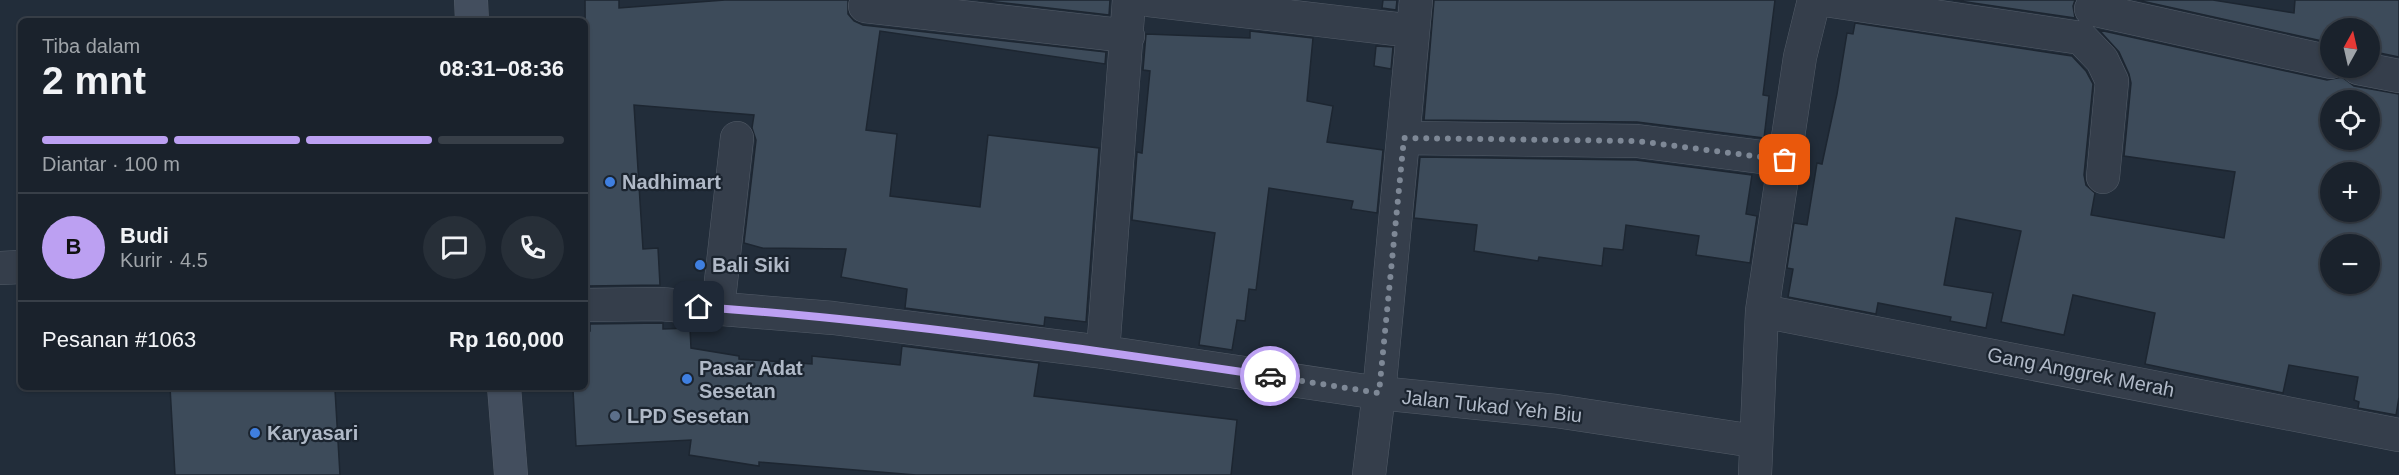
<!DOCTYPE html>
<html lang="id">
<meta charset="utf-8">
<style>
body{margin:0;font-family:Arial,sans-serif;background:#272f38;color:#f1f3f6;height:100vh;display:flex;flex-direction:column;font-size:22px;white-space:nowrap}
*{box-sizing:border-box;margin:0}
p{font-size:20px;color:#9fa4a9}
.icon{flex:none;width:33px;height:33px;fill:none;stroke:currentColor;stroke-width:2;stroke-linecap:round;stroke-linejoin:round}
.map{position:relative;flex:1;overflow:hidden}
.panel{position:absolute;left:18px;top:18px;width:570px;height:372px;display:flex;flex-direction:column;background:#1a222c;border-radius:9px;box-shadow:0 2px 4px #0004,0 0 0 2px #383f48}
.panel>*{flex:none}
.needle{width:39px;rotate:8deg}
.controls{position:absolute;left:2320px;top:18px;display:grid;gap:12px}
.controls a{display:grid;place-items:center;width:60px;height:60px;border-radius:50%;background:#1a222c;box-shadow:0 2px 4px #0004,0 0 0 2px #383f48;font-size:30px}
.pin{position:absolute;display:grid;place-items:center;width:51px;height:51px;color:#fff;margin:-26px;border-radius:12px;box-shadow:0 3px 9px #0006}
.courier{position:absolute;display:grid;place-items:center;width:60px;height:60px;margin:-30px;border:4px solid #bca0f2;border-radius:50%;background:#fff;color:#222;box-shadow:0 2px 8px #0007}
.overview em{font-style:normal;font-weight:700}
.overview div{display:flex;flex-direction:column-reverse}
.overview{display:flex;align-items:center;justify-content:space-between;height:102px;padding:0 24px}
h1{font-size:39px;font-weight:700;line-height:45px}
.bar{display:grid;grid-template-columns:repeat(4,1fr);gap:9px 6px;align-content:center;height:72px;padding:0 24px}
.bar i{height:8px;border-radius:4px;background:#383f48}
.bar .selected{background:#bca0f2}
.bar p{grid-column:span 4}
.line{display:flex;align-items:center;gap:15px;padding:0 24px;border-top:2px solid #383f48}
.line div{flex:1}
.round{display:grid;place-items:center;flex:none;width:63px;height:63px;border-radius:32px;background:#272f38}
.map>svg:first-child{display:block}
.building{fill:#3d4b5a;stroke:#1d2631;stroke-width:1.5;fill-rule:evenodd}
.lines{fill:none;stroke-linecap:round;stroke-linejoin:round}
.minor-casing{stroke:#535c68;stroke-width:34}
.tertiary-casing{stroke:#535c68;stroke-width:34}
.secondary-casing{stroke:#535c68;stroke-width:34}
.minor{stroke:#353e4b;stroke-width:33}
.tertiary{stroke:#353e4b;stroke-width:33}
.secondary{stroke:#434e5e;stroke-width:33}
.done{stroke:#7e8896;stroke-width:6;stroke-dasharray:0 10.8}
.route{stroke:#bca0f2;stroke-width:8}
.shop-dot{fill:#3f7fe0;stroke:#1b242f;stroke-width:2}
.service-dot{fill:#5c6f8a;stroke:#1b242f;stroke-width:2}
.labels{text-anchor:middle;stroke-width:4.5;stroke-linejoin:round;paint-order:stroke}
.poi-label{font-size:20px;font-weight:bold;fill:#b0b9c7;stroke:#1b242f;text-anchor:start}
.street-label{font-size:20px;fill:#b0b9c7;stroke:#1b242f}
</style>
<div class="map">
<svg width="2399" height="475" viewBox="0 0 2399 475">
<rect width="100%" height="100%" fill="#222d3a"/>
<path class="building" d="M585,0H619V8L725,0H848V14L854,21L863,25L1106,52L1105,64L880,31L866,130L897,134L890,196L980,207L988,135L1099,148L1086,322L1045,317L1044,326L905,308L907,289L841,277L846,249L762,248L744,243L756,140L752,128L754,115L634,105L643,249L658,248L660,285L587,286Z
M978,0H1110L1109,15Z
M1383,0H1397L1396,10L1382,8Z
M1434,0H1775L1763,95L1769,96L1764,138L1637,122L1424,120Z
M1953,0H2075L2073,6L2075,18Z
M2137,0H2213L2294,13L2295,0H2399V57L2370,51V28H2331V43Z
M1855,23L2072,56L2086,71L2093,84L2084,175L2086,185L2095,193L2091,215L2224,238L2235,172L2124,156L2131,83L2129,74L2119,52L2099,30L2327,80L2342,77L2354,86L2399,94V397L2396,415L2358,408L2359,402L2354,400L2358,377L2289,365L2283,393L2145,364L2155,313L2073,295L2064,335L2001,322L2021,231L1956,218L1944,285L1993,293L1986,328L1950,321L1951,317L1878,303L1876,314L1788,297L1793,269L1787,268L1794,223L1807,225L1817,163L1822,164L1837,94L1847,33L1853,34ZM2331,100H2370V140H2331ZM2331,172H2370V212H2331ZM2331,244H2370V284H2331Z
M1250,31L1313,38L1307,101L1333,106L1327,142L1383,150L1377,213L1351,209L1353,201L1269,188L1256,290L1249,289L1245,321L1237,320L1232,350L1199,345L1215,233L1132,220L1137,152L1142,153L1150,71L1143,70L1146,34L1250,38Z
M1376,46L1393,47L1391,69L1374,66Z
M1420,157L1636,160L1752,175L1746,214L1757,216L1750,263L1696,255L1699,236L1626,225L1623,250L1604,248L1602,266L1539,257L1538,261L1474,251L1477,225L1414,218Z
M663,323V329L690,328L691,348L739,356V359L812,364V356L900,365L902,346L1039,363L1034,396L1237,420L1231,475H916L759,462V466L689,455L691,440L576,446L573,390L585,389V331H590V324Z
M170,387H307V391L335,390L340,475H175Z"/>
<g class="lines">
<g class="minor-casing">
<path id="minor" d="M1149,0L1413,31
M1825,0L2081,38L2102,60L2112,81L2103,177
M865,6L1128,36
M2091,9L2331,62
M2358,68L2399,76
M1404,138L1637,141L1785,160
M585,305L660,304L833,318L1103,352L1379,393L1556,411L1754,441
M718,308L737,138
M1762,311L2399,435
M1103,352L1129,0
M1369,475L1379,393L1416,0
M1755,475L1762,311L1800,57L1814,0"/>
</g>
<g class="tertiary-casing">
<path id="tertiary" d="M0,268L21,267"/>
</g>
<g class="secondary-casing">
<path id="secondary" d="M471,0L472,21
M504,387L511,475"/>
</g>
<use href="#minor" class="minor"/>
<use href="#tertiary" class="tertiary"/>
<use href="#secondary" class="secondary"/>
</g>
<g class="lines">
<path class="done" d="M1270,376L1379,393L1404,138L1637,141L1785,160"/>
<path class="route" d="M699,307C890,320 1080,348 1270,376"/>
</g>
<g class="shop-dot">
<circle cx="610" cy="182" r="6"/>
<circle cx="700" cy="265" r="6"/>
<circle cx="687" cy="379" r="6"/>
<circle cx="255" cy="433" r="6"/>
</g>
<circle class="service-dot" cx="615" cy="416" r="6"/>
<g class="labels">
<g class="poi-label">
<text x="622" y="189">Nadhimart</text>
<text x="712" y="272">Bali Siki</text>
<text x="699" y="375">Pasar Adat<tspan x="699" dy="23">Sesetan</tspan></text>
<text x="627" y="423">LPD Sesetan</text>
<text x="267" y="440">Karyasari</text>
</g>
<g class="street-label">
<text transform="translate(2081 372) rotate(11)" y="7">Gang Anggrek Merah</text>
<text transform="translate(1492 406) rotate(6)" y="7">Jalan Tukad Yeh Biu</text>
</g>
</g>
</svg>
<div class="controls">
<a><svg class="needle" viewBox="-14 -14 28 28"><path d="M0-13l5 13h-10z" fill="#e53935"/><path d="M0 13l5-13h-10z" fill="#9fa4a9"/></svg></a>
<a><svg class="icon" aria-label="locate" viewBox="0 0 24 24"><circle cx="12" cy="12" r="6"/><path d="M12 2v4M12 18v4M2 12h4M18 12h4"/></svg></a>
<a>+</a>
<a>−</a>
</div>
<div class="pin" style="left:1785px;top:160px;background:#ea580c"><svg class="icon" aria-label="bag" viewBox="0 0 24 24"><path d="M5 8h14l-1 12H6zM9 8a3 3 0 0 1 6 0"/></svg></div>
<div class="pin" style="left:699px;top:307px;background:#1f2937"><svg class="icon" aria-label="home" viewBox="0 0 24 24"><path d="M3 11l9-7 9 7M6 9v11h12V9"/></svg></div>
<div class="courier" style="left:1270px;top:376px"><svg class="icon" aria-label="car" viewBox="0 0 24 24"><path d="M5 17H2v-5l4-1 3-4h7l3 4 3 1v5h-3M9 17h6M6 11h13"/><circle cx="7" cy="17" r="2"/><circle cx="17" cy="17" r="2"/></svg></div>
<section class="panel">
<div class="overview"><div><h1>2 mnt</h1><p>Tiba dalam</p></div><em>08:31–08:36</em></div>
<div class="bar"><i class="selected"></i><i class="selected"></i><i class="selected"></i><i></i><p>Diantar · 100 m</p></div>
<div class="line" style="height:108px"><b class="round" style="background:#bca0f2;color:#111">B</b><div><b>Budi</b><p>Kurir · 4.5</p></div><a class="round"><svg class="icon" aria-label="chat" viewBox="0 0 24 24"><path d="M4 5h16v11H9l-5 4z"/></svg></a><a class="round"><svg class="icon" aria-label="phone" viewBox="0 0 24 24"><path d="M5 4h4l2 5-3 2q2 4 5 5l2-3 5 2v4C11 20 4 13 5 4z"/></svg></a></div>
<div class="line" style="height:78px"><div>Pesanan #1063</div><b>Rp 160,000</b></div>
</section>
</div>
